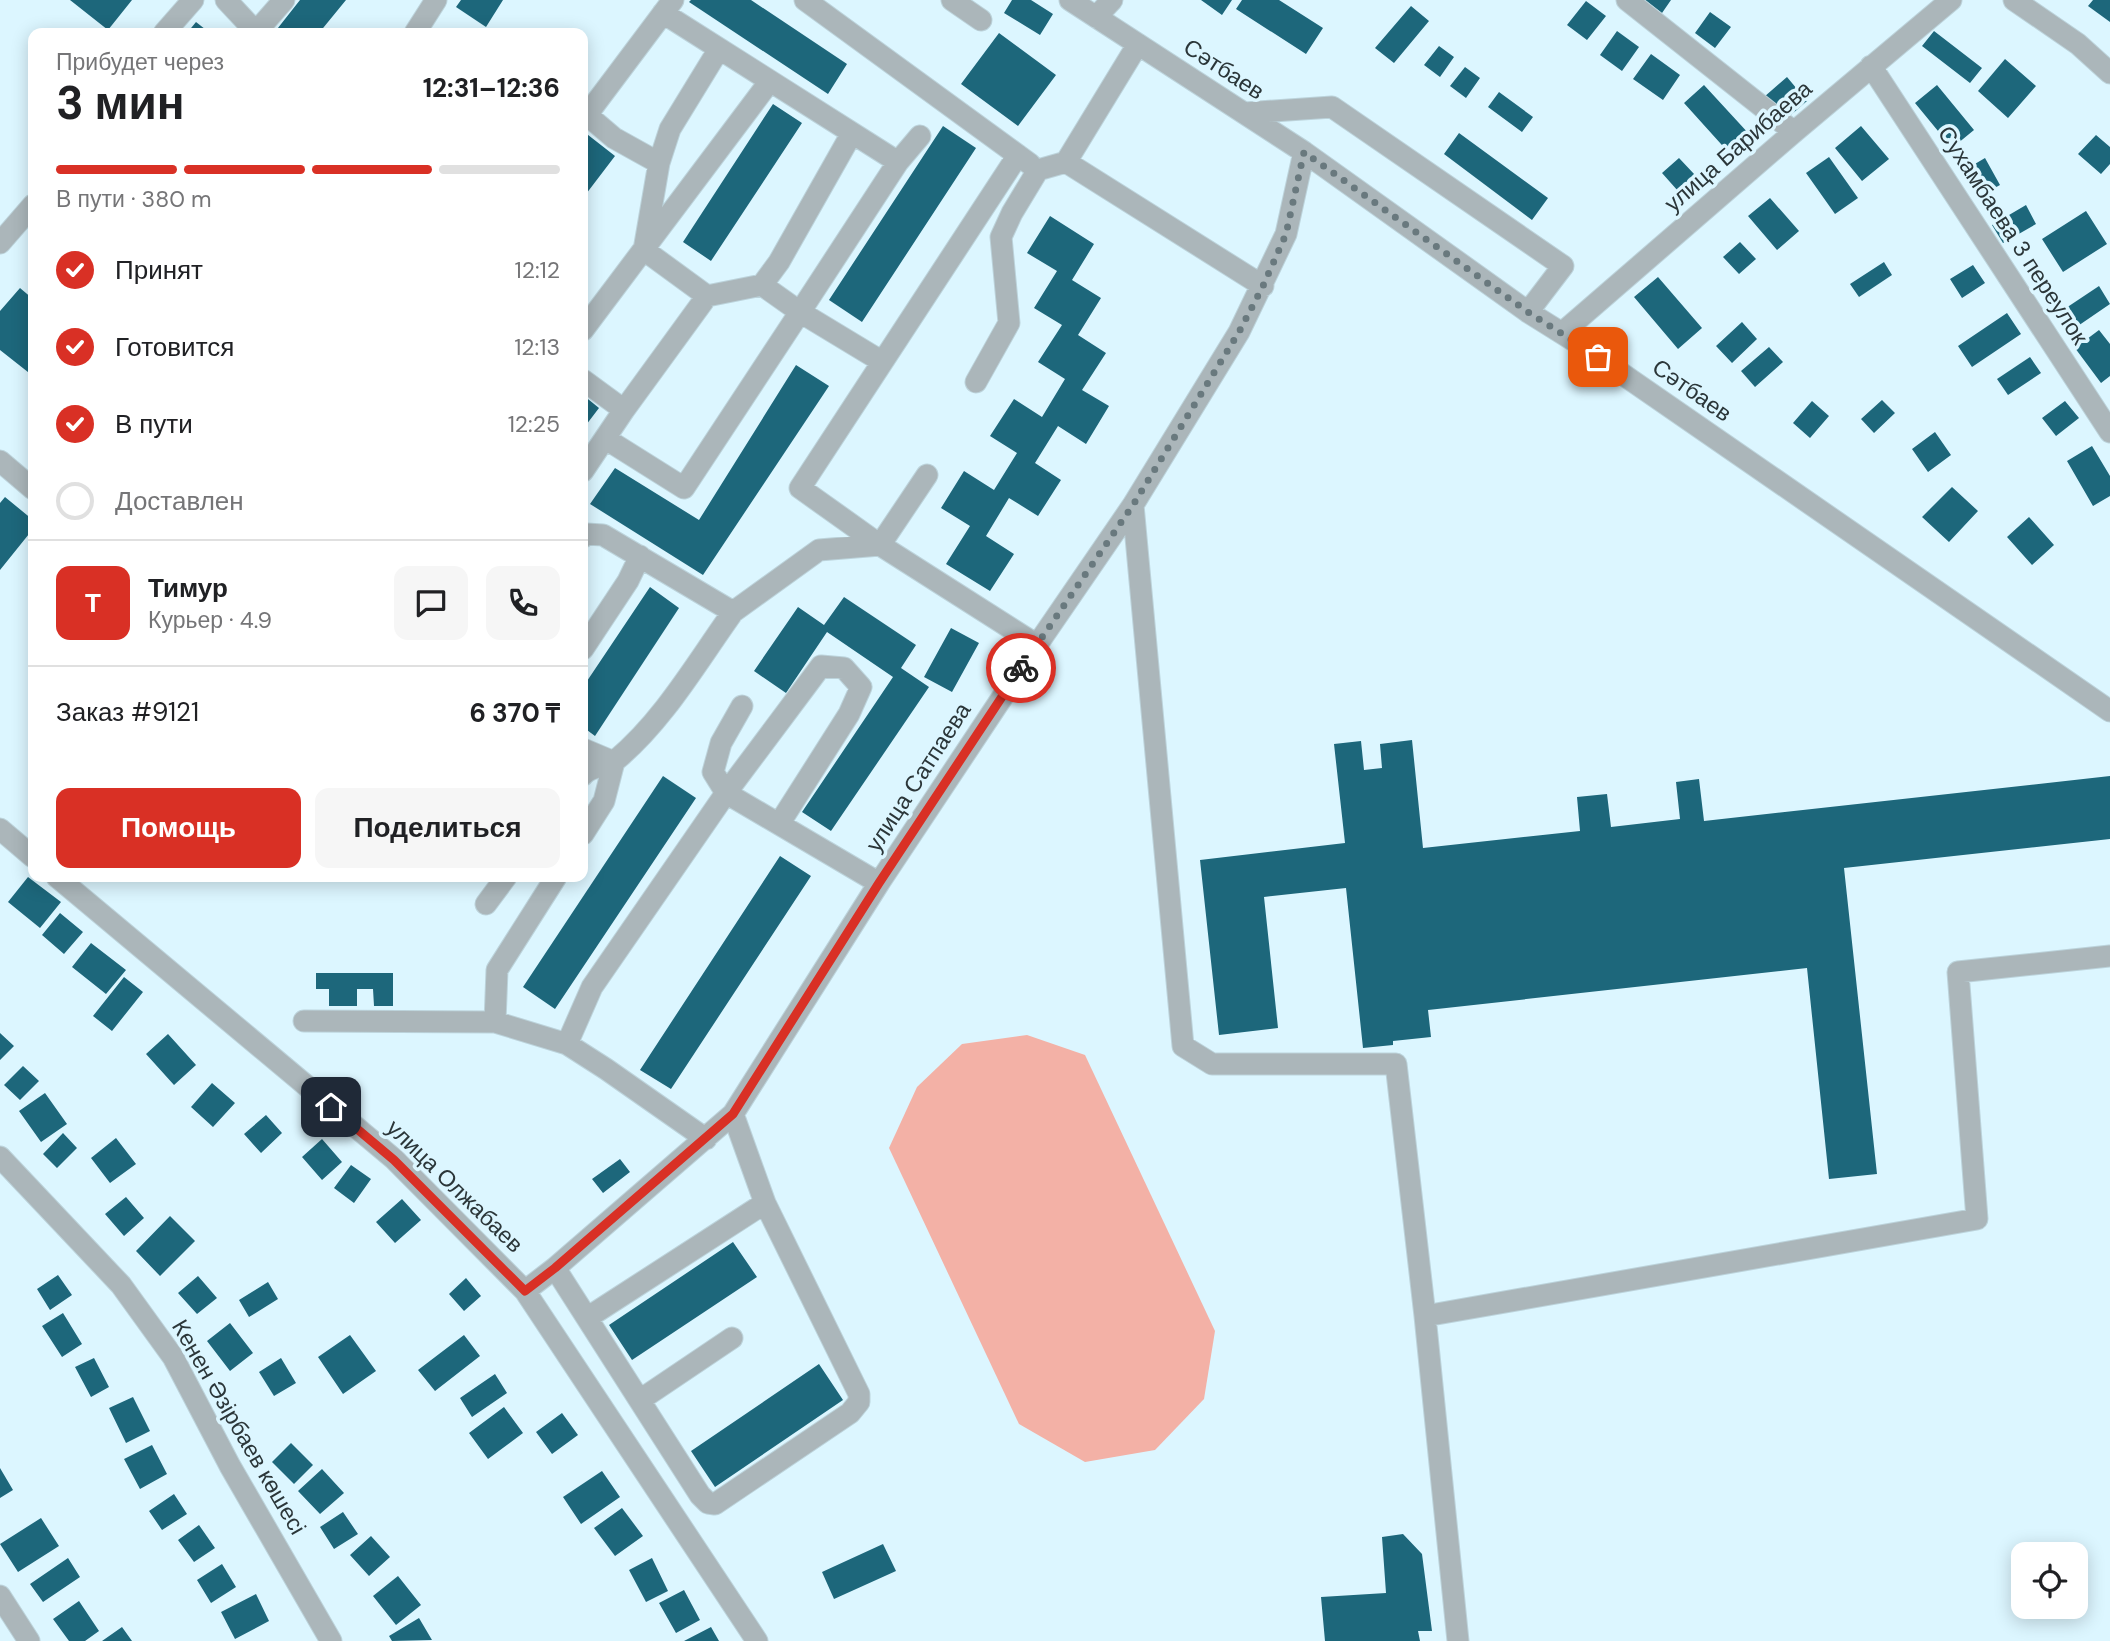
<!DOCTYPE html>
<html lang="ru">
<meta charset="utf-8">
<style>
body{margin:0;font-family:"DM Sans",sans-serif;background:#f6f6f6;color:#202124;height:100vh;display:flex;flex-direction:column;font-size:26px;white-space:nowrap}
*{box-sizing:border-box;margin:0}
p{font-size:23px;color:#757577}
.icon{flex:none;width:38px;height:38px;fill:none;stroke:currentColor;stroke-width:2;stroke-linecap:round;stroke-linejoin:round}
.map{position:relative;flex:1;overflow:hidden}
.sheet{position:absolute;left:28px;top:28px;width:560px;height:854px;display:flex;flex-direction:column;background:#fff;border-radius:14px;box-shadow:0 4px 18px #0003}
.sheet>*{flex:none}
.buttons{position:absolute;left:2011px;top:1542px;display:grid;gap:14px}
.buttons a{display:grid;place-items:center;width:77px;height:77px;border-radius:14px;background:#fff;box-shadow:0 4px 18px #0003;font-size:35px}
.pin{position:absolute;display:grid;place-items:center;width:60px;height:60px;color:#fff;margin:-30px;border-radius:14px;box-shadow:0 4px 10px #0006}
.courier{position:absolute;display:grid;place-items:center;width:70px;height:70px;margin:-35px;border:5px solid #d93025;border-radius:50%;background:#fff;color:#222;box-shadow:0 2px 9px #0007}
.summary em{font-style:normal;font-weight:700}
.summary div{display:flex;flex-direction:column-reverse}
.summary{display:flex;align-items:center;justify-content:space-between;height:119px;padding:0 28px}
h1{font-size:46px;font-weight:700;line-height:52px}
.bar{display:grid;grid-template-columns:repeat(4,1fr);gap:10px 7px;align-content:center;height:84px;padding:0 28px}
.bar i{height:9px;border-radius:5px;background:#e0e0e0}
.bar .on{background:#d93025}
.bar p{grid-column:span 4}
.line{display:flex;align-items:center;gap:18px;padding:0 28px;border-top:2px solid #e0e0e0}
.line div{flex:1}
.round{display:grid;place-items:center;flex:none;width:74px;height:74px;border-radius:14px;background:#f6f6f6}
ol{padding:0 28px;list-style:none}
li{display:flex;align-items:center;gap:21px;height:77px}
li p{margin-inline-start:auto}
li .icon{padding:7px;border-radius:50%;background:#d93025;color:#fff;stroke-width:4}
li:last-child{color:#757577}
li i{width:38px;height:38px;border:4px solid #e0e0e0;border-radius:50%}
.primary-button{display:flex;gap:14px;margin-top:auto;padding:14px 28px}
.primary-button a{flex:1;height:80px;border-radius:14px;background:#d93025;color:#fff;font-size:28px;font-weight:700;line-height:80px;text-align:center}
.primary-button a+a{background:#f6f6f6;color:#202124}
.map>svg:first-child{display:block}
.green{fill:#f3b1a6}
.building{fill:#1d677b}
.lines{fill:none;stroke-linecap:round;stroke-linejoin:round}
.minor-casing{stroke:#bcd3db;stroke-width:23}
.minor{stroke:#abb6ba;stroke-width:21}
.done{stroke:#69797e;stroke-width:7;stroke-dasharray:0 12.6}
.route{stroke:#d93025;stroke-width:9}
.labels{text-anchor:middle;stroke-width:7;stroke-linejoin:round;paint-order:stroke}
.street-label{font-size:23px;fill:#2b3639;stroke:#dcf6ff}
</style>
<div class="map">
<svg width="2110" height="1641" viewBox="0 0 2110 1641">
<rect width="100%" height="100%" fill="#dcf6ff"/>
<path class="green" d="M1027,1035L1085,1055L1215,1331L1204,1399L1155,1450L1085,1462L1019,1424L889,1148L917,1087L962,1044Z"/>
<path class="building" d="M70,0H132L108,30Z
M300,0H346L319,33H274Z
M461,0H503L486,27L456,7Z
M691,0H751L847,64L828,94L689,2Z
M1012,0H1031L1053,14L1040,35L1004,13Z
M1201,0H1232L1222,15Z
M1242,0H1279L1323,28L1306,54L1236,9Z
M1645,0H1671L1662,13Z
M2093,0H2110V22L2088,6Z
M1586,1L1606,16L1587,40L1567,25Z
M1411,6L1429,21L1394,63L1375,48Z
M1710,12L1731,27L1715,48L1695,33Z
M196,22L210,33H187Z
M1617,31L1639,47L1622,71L1600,55Z
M1934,31L1982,68L1970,83L1922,46Z
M999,33L1056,75L1018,126L961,84Z
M1439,46L1454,57L1440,77L1424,65Z
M1651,54L1680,75L1663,100L1633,79Z
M2005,59L2036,86L2008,118L1978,91Z
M1465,67L1480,78L1466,98L1450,86Z
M1787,77L1807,101L1784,121L1764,97Z
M1704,85L1750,135L1730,154L1684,103Z
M1937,85L1974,130L1952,148L1915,103Z
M1499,92L1533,117L1522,132L1488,107Z
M773,104L802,123L711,261L683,242Z
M943,126L976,148L862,322L829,300Z
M1861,126L1889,159L1862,181L1835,148Z
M583,131L615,156L583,198Z
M1459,133L1548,198L1532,220L1444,154Z
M2096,135L2110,147V164L2101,174L2078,154Z
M1829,157L1858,198L1835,214L1806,173Z
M1679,158L1695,175L1678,191L1662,173Z
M1985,158L2000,185L1978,197L1963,171Z
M1770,198L1799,231L1777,250L1748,216Z
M2026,205L2036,224L2003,243L1992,225Z
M2086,211L2107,244L2063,272L2042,239Z
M1050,216L1094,244L1072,280L1101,298L1078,335L1106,353L1082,390L1109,406L1086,444L1058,426L1035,463L1061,480L1038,516L1009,498L986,536L1014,554L990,591L946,564L970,526L941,508L964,471L994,490L1017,453L990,436L1014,399L1042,417L1065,379L1038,362L1062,325L1034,308L1057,271L1027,253Z
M1740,242L1756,259L1739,274L1723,257Z
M1884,262L1892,275L1859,297L1850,284Z
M1973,265L1985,283L1962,298L1950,279Z
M1658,277L1702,328L1678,349L1634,297Z
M2099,286L2110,304L2072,330L2060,312Z
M20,288L33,299V376L0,350V311Z
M2007,313L2021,334L1972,367L1958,346Z
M1742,322L1757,339L1732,363L1716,346Z
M2099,330L2110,344V376L2101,383L2075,348Z
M1769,347L1783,362L1755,387L1741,371Z
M2030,357L2041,373L2008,395L1997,379Z
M796,365L829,386L703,575L590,504L615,468L699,520Z
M583,395L599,408L583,429Z
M1882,400L1895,413L1874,433L1861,419Z
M1812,401L1829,416L1810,438L1793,423Z
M2065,401L2079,418L2056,436L2042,418Z
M1935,432L1951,455L1928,472L1912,449Z
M2092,446L2110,476V496L2093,506L2067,461Z
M1952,487L1978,511L1949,542L1922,517Z
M5,497L33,520V529L0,570V503Z
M2029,517L2054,545L2032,565L2007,537Z
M650,587L679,608L595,736L583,727V687Z
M844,597L916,645L901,668L929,687L831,831L802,812L893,677L827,632L786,693L754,671L798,607L824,625Z
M951,628L979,643L952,692L924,677Z
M1412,740L1423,848L1580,831L1577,797L1607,794L1611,827L1680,819L1676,782L1699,779L1704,821L2110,776V839L1844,868L1877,1174L1829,1179L1807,968L1428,1010L1431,1037L1393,1041V1045L1363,1048L1346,888L1264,897L1278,1028L1219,1035L1200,860L1345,843L1334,744L1361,741L1364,770L1382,768L1380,744Z
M663,776L696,798L555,1009L523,987Z
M780,856L811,876L671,1089L640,1070Z
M28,877L61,902L40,928L8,902Z
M60,913L83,932L64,954L42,935Z
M91,943L126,970L106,994L72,967Z
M316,973H393V1006H374L373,989H357V1006H329V989H316Z
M124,977L143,992L112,1031L93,1016Z
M0,1033L14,1046L0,1060Z
M168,1034L196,1065L174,1085L146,1054Z
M23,1066L39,1081L20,1100L4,1085Z
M212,1083L235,1103L213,1127L191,1107Z
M45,1093L67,1124L41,1142L19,1111Z
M266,1115L282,1133L261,1153L244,1134Z
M63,1133L77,1148L57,1168L43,1154Z
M116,1138L136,1164L110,1183L91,1158Z
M322,1139L342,1162L322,1180L302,1157Z
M620,1159L630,1172L603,1193L592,1179Z
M351,1165L371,1179L354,1203L334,1188Z
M126,1197L144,1218L124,1236L105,1214Z
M402,1199L421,1220L395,1243L376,1222Z
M170,1216L195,1241L160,1276L136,1251Z
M733,1242L757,1277L632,1360L609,1325Z
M58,1275L72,1295L50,1310L37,1289Z
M198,1276L217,1298L197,1314L178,1293Z
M466,1278L481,1296L464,1311L449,1294Z
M268,1282L278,1299L249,1317L239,1300Z
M63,1313L82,1344L62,1357L42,1326Z
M230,1323L253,1353L230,1371L207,1341Z
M350,1335L376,1371L343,1394L318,1357Z
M464,1335L480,1356L435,1391L418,1370Z
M94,1358L109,1387L91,1397L75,1367Z
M281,1358L296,1383L274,1396L259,1372Z
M819,1364L843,1400L715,1487L691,1451Z
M495,1374L507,1393L472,1417L460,1398Z
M133,1397L150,1431L126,1443L109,1408Z
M504,1407L523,1433L488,1459L469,1433Z
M562,1413L578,1435L552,1454L536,1432Z
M291,1443L313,1465L294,1484L272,1462Z
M152,1445L167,1474L140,1489L124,1459Z
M0,1468L13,1490L0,1498Z
M322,1469L344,1493L320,1514L298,1491Z
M602,1471L620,1497L581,1524L563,1497Z
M174,1494L187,1514L162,1530L149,1511Z
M622,1508L643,1536L615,1556L594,1528Z
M343,1512L358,1534L334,1549L320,1527Z
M41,1518L59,1546L18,1572L0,1544Z
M199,1525L215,1548L194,1562L178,1540Z
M1403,1534L1422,1554L1432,1631H1418L1420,1641H1325L1321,1597L1386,1593L1382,1537Z
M371,1536L390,1557L369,1576L350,1555Z
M883,1544L896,1571L834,1599L822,1572Z
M68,1558L80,1577L43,1602L30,1584Z
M652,1558L668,1591L646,1602L629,1570Z
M222,1564L236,1587L211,1603L197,1580Z
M398,1576L421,1605L396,1625L373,1596Z
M684,1590L700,1620L676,1633L659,1603Z
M256,1594L269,1621L235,1639L221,1612Z
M79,1601L99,1631L85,1641H69L53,1619Z
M419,1618L432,1640L392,1641L389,1636Z
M122,1627L132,1641H102Z
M711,1627L719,1641H684Z"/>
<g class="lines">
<g class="minor-casing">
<path id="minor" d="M226,0L256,32L284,0
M805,0L1030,164
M952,0L981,20
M1070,0L1304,152L1528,312L1576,342L2110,711
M1627,0L1794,132
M2014,0L2078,44L2110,73
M663,13L898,162
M1096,17L1112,0
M164,33L193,0
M415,33L436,0
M1871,66L2110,432
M1245,113L1332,107L1563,266L1528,312
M587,115L614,138L659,163
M583,120L673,0
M1018,155L800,488L880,545L1037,645
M1066,162L1263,286
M0,243L33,205
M762,285L779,262L852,133
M583,330L770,81
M1562,333L1794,132L1951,0
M881,361L800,312L898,162L920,136
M583,380L624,410L707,296L644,250L659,163L670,129L719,49
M976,382L1009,323L1001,237L1012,213L1038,170L1066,162L1138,44
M606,439L684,488L800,312L762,285L707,296
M0,461L33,489
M583,471L624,410
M1133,505L1183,1046L1212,1064H1396L1425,1316
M583,537L586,534L603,535L733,612L819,550L880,545L927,475
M583,649L628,581L640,556
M583,749L614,762L604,801L583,834
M583,775C591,765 607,768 616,760C664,720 697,662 733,612
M779,824L849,714L861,687L844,668L821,666L726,793L879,883
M0,829L33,857
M57,877L394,1159L525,1291L757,1641
M486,904L506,877
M304,1021L495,1022L567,1044L606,1069L706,1139
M495,1022L497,970L556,877
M567,1044L592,987L726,793L713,772L721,743L742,706
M0,1157L121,1285L173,1357L230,1466L331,1641
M555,1268L700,1495L708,1503L715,1504L850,1413L859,1402V1394L765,1203L733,1114
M525,1291L555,1268L733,1114L879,883L1037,645L1133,505L1239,332L1286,234L1304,152
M587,1318L765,1203
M640,1400L732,1338
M0,1596L29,1641
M1458,1641L1425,1316L1977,1219L1958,972L2110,956"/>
</g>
<use href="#minor" class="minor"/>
</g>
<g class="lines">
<path class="done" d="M1021,668L1133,505L1239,332L1263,286L1286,234L1304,152L1528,312L1598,357"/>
<path class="route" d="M331,1107L394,1160L525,1291L555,1268L733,1114L879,883L1021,668"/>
</g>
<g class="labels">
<g class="street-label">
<text transform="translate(1224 69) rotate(33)" y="8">Сәтбаев</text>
<text transform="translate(1738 146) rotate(-41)" y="8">улица Барибаева</text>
<text transform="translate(2013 235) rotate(57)" y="8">Сухамбаева 3 переулок</text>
<text transform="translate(1692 390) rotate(35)" y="8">Сәтбаев</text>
<text transform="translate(918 777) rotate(-57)" y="8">улица Сатпаева</text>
<text transform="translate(455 1186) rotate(44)" y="8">улица Олжабаев</text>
<text transform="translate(239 1427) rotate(60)" y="8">Кенен Әзірбаев көшесі</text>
</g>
</g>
</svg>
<div class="buttons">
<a><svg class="icon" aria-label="locate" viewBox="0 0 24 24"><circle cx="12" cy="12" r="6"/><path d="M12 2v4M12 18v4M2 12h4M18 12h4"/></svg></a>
</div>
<div class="pin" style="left:1598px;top:357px;background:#ea580c"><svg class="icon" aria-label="bag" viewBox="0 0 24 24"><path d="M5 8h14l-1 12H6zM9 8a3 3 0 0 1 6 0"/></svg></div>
<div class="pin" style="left:331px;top:1107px;background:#1f2937"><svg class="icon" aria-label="home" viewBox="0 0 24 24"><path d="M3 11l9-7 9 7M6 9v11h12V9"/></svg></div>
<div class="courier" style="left:1021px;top:668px"><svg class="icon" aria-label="bike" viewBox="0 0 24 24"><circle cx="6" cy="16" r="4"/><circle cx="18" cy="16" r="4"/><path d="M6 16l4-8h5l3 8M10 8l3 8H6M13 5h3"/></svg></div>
<section class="sheet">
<div class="summary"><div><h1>3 мин</h1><p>Прибудет через</p></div><em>12:31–12:36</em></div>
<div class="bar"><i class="on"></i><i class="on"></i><i class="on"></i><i></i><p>В пути · 380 m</p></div>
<ol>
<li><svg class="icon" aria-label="check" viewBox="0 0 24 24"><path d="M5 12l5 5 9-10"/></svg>Принят<p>12:12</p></li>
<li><svg class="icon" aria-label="check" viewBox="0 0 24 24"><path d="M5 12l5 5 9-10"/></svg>Готовится<p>12:13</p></li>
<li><svg class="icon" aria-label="check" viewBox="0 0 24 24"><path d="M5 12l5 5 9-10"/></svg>В пути<p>12:25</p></li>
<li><i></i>Доставлен</li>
</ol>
<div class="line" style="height:126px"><b class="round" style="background:#d93025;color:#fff">Т</b><div><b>Тимур</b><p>Курьер · 4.9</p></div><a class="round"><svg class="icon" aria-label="chat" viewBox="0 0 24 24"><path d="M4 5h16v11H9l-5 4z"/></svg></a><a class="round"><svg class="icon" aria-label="phone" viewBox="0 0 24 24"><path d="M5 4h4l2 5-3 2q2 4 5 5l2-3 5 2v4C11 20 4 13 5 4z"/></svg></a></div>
<div class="line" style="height:91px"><div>Заказ #9121</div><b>6 370 ₸</b></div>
<div class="primary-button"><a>Помощь</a><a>Поделиться</a></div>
</section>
</div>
